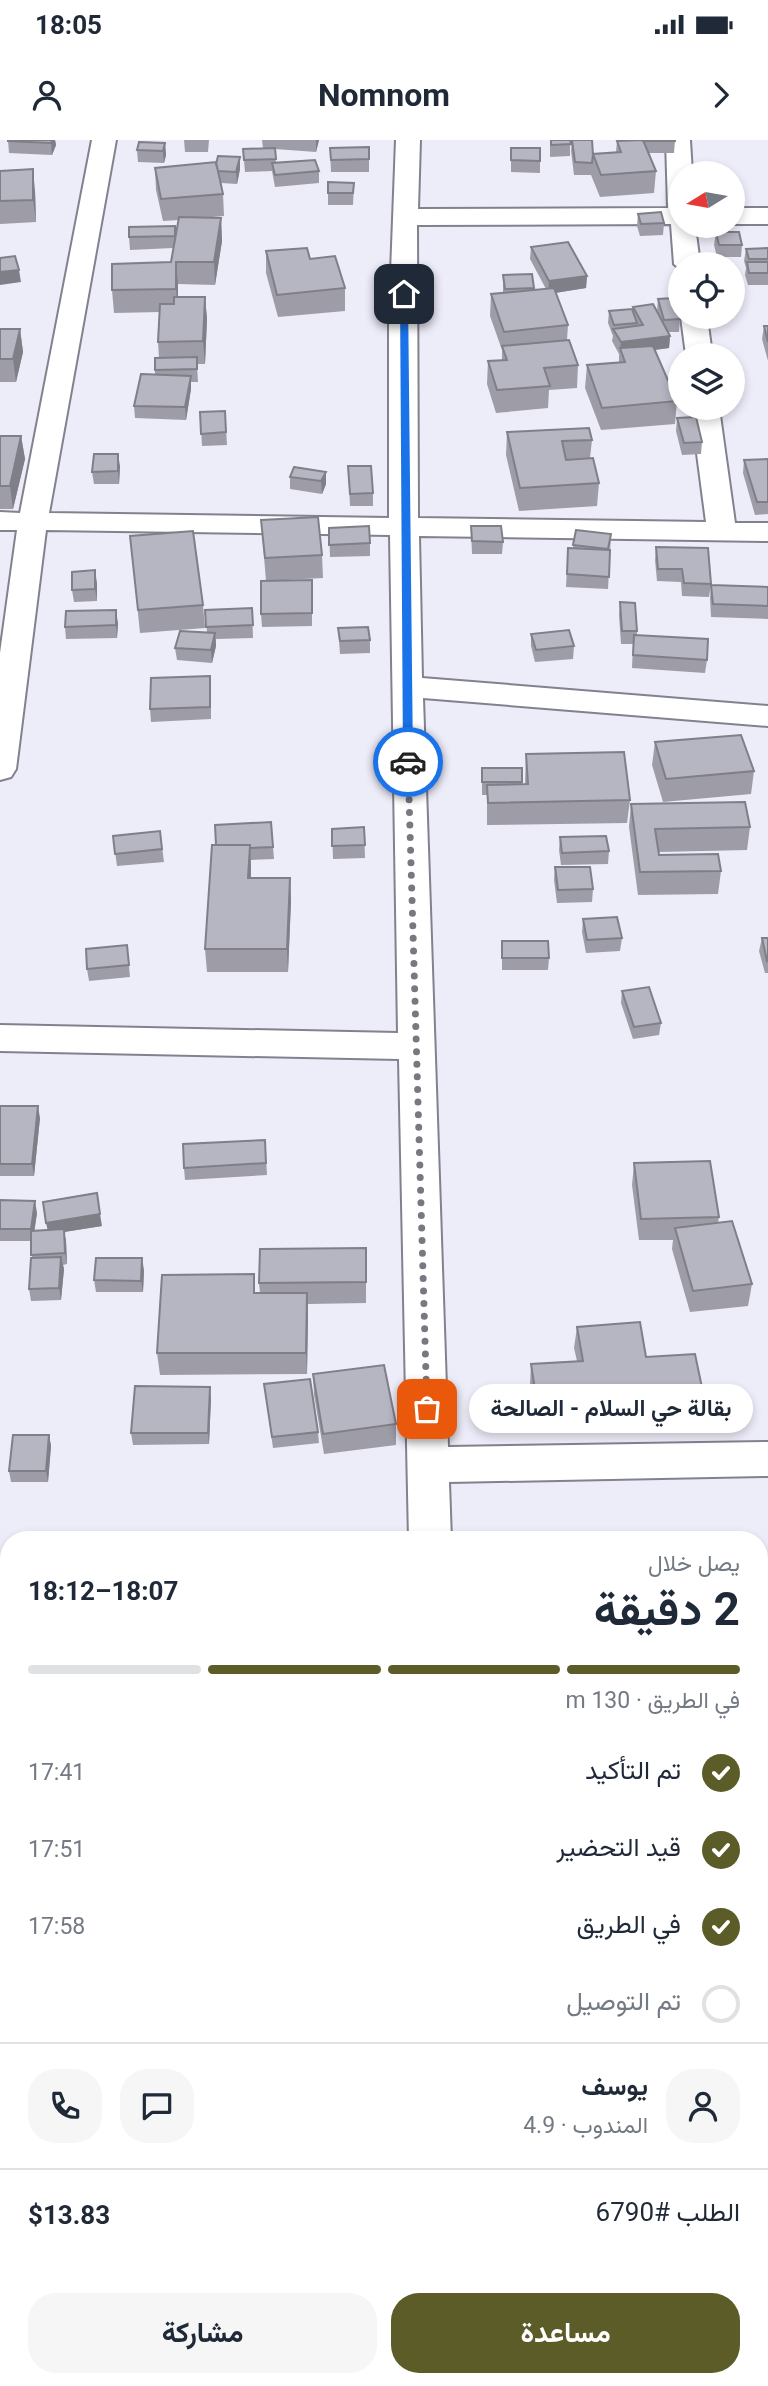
<!DOCTYPE html>
<html lang="ar">
<meta charset="utf-8">
<style>
body{margin:0;font-family:Roboto,Vazirmatn,sans-serif;background:#f6f6f7;color:#1f2937;direction:rtl;height:100vh;display:flex;flex-direction:column;font-size:26px;white-space:nowrap}
*{box-sizing:border-box;margin:0}
p{font-size:23px;color:#747a83}
.icon{flex:none;width:38px;height:38px;fill:none;stroke:currentColor;stroke-width:2;stroke-linecap:round;stroke-linejoin:round}
.map{position:relative;flex:1;overflow:hidden;direction:ltr}
.side{position:absolute;left:0px;top:1391px;width:768px;height:856px;display:flex;flex-direction:column;background:#fff;border-radius:28px 28px 0 0;box-shadow:0 4px 10px #0003;direction:rtl}
.side>*{flex:none}
.needle{width:46px;rotate:259deg}
.controls{position:absolute;left:668px;top:21px;display:grid;gap:14px}
.controls a{display:grid;place-items:center;width:77px;height:77px;border-radius:50%;background:#fff;box-shadow:0 4px 10px #0003;font-size:35px}
.pin{position:absolute;display:grid;place-items:center;width:60px;height:60px;color:#fff;margin:-30px;border-radius:14px;box-shadow:0 4px 10px #0006}
.courier{position:absolute;display:grid;place-items:center;width:70px;height:70px;margin:-35px;border:5px solid #1a73e8;border-radius:50%;background:#fff;color:#222;box-shadow:0 2px 9px #0007}
.bubble{position:absolute;height:49px;border-radius:24px;background:#fff;box-shadow:0 4px 10px #0003;font-size:23px;font-weight:700;line-height:49px;text-align:center;direction:rtl}
.head em{font-style:normal;font-weight:700}
.head div{display:flex;flex-direction:column-reverse}
.head{display:flex;align-items:center;justify-content:space-between;height:119px;padding:0 28px}
h1{font-size:46px;font-weight:700;line-height:52px}
.bar{display:grid;grid-template-columns:repeat(4,1fr);gap:10px 7px;align-content:center;height:84px;padding:0 28px}
.bar i{height:9px;border-radius:5px;background:#e0e1e3}
.bar .active{background:#5c5c29}
.bar p{grid-column:span 4}
.line{display:flex;align-items:center;gap:18px;padding:0 28px;border-top:2px solid #e0e1e3}
.line div{flex:1}
.round{display:grid;place-items:center;flex:none;width:74px;height:74px;border-radius:28px;background:#f6f6f7}
ol{padding:0 28px;list-style:none}
li{display:flex;align-items:center;gap:21px;height:77px}
li p{margin-inline-start:auto}
li .icon{padding:7px;border-radius:50%;background:#5c5c29;color:#fff;stroke-width:4}
li:last-child{color:#747a83}
li i{width:38px;height:38px;border:4px solid #e0e1e3;border-radius:50%}
.cta{display:flex;gap:14px;margin-top:auto;padding:14px 28px}
.cta a{flex:1;height:80px;border-radius:28px;background:#5c5c29;color:#fff;font-size:28px;font-weight:700;line-height:80px;text-align:center}
.cta a+a{background:#f6f6f7;color:#1f2937}
.status{display:flex;justify-content:space-between;align-items:center;height:49px;padding:0 35px;background:#fff;direction:ltr}
.status svg{height:19px;fill:currentColor}
header{display:flex;justify-content:space-between;align-items:center;height:91px;padding:0 28px;background:#fff;font-size:32px;font-weight:700}
.map>svg:first-child{display:block}
.lines{fill:none;stroke-linecap:round;stroke-linejoin:round}
.minor-casing{stroke:#82818d;stroke-width:4}
.major-casing{stroke:#d0d0d1;stroke-width:4}
.minor{fill:#fff;fill-rule:evenodd}
.major{fill:#c7c78a;fill-rule:evenodd}
.wall{fill:#9d9ca7}
.shaded-wall{fill:#7f7f88}
.building{fill:#b6b5c2;stroke:#7f7f88;stroke-width:2}
.route{fill:#1a73e8}
.done{stroke:#797880;stroke-width:7;stroke-dasharray:0 12.6}
</style>
<div class="status"><b>18:05</b><svg viewBox="0 0 49 12"><path d="M0 12V9h3v3zM5 12V6h3v6zM10 12V3h3v9zM15 12V0h3v12zM26 1h20v11H26zM47 4h2v5h-2z"/></svg></div>
<header><svg class="icon" aria-label="forward" viewBox="0 0 24 24"><path d="M9 5l7 7-7 7"/></svg>Nomnom<svg class="icon" aria-label="person" viewBox="0 0 24 24"><circle cx="12" cy="8" r="4"/><path d="M4 21q1-7 8-7t8 7"/></svg></header>
<div class="map">
<svg width="768" height="2246" viewBox="0 0 768 2246">
<rect width="100%" height="100%" fill="#edecf9"/>
<g class="lines">
<g class="minor-casing">
<path id="minor" d="M92,0H116L49,373L389,378V185L396,0H420L418,69L668,68L666,0H690L692,33H681V86H695L700,124H681V130L674,124L671,84L417,85L418,378L706,382L691,268H719L735,383H768V401L419,396L422,538L768,566V586L423,558L448,1307L768,1302V1336L449,1342L451,1400H409L399,919L0,911V885L398,893L390,395L46,390L16,629L11,637L0,640V513L17,390H0V372L20,373Z
M733,68H768V84H733Z
M681,177H707L712,215H686Z"/>
</g>
<g class="major-casing">
<path id="major" d="M760,2026H768V2076H760Z
M0,2027H9V2077H0Z"/>
</g>
<use href="#minor" class="minor"/>
<use href="#major" class="major"/>
</g>
<path class="wall" d="M8,0H55L56,5L52,15L9,13Z
M184,0H209L208,12H185Z
M262,0H319L316,12L275,9L276,23L319,31V43L275,47L272,31L245,32L243,9L263,8Z
M550,0H570V16L550,17Z
M572,0L593,14L616,12L617,1H619V0H675L674,13H648L656,31L654,53L600,57L591,35H574L571,11Z
M165,3L166,15L164,23L138,22L137,10Z
M330,8L369,19V32H331Z
M511,8H540V33L511,32Z
M240,17V29L237,44L221,43L223,54L224,76L200,78H221L222,101L215,145L178,144V157H205L207,179L205,224H197L198,242H191V249L186,280L135,278L134,266L155,235V230L159,218L158,202L160,172L114,173L112,150L171,122L173,108L130,110L129,97L176,95L179,80L163,81L156,50L155,28L216,22Z
M0,31L35,51L36,82L0,84Z
M354,43L353,65H328V53Z
M638,74L664,83L663,95L640,96L637,86Z
M716,92L742,105L741,117H717L714,105Z
M531,107L587,136L586,148L555,153L568,185L567,200L578,225L577,248L549,250L548,268L496,273L487,244L488,221L502,220V210L490,176L491,154L503,153V135L534,148V150L546,149L530,119Z
M768,108V145H748L745,135L746,128L744,121L746,109Z
M266,111L310,119L345,148V171L278,177L266,133Z
M658,159L680,179L679,192H669L670,196L669,208L655,210L677,261L675,284L601,290L585,248L587,225L619,223V214L612,201L613,196L608,183L609,171L632,170L633,167L657,171Z
M764,186H768V221L762,199Z
M0,189H20L23,212L16,242H0Z
M225,271L227,305L202,306L200,272Z
M677,278L702,302L701,314L682,315L676,291Z
M507,292L592,300L590,318L599,343L597,366L519,371L506,315Z
M0,296H21L25,319L13,369H0Z
M768,319V374L755,375L743,333L744,320Z
M120,326L119,344H94L92,332Z
M348,326L373,353V366H350Z
M326,332V344L322,354L290,349V337Z
M261,380L322,415L323,438L285,440H312V486L262,487L261,474L266,441Z
M471,386L503,402L502,414H472Z
M329,388L370,403V416L330,417Z
M576,390L611,394L608,449L566,447L568,408H573Z
M130,396L203,465L205,488L140,493Z
M656,407L711,444L709,457L682,456L681,442L657,441L655,420Z
M95,430L97,461L74,462L72,450Z
M711,445L768,447V479L711,477L710,458Z
M620,462L637,491V495L707,520L705,533L632,528L633,504H621L619,475Z
M252,468L253,498L216,499V506L212,523L177,520L175,508L207,492L205,470Z
M118,483L117,498L66,499L65,487Z
M338,488L370,500V513L340,514Z
M531,494L574,506L573,519L535,522L531,506Z
M211,549V579L151,582L150,569Z
M655,602L754,631L751,654L663,662L652,625Z
M526,614L630,660L627,683L487,685V655H482V628H522V644H525Z
M631,664L750,687L747,710L659,712V715L721,731L718,754L638,755L629,687Z
M271,682L274,719L251,720V738H290L291,761L288,832H207L205,809L216,705Z
M364,687L365,718L333,719L332,689Z
M160,691L164,722L117,726L113,696Z
M560,697L609,711L608,724L561,725L559,710Z
M555,727L593,749L592,762L557,763L554,740Z
M583,779L622,798L620,811L586,813L582,792Z
M762,798H768V833H765L759,811Z
M502,801L549,818L548,830H502Z
M127,805L130,837L89,841L87,829Z
M622,851L661,883L659,895L633,899L621,863Z
M0,966L40,978L34,1036H0Z
M265,1000L267,1035L185,1040L184,1028Z
M634,1023L719,1077L718,1083L752,1144L748,1166L690,1172L672,1109L673,1100H639L632,1045Z
M0,1060L37,1073L34,1091L48,1090L43,1062L102,1086L64,1092L66,1101L67,1124L63,1125L64,1129L61,1160L31,1161L29,1149L32,1118L31,1101H0Z
M366,1108V1163L308,1164L307,1234L160,1235L157,1213L255,1153H260L259,1143Z
M144,1130L143,1152H96L94,1140Z
M577,1187L646,1217L704,1257L700,1278L536,1289L530,1245L531,1224L577,1221L574,1208Z
M313,1234L396,1284V1305L324,1314L314,1255Z
M264,1244L318,1292L319,1303L273,1308Z
M211,1258L209,1304L133,1305L131,1293Z
M49,1295L51,1306L48,1342H11L9,1331Z
M760,1585H768V1772H765L762,1733L764,1728H760Z"/>
<path class="shaded-wall" d="M52,0H55L56,5L52,15L51,3Z
M316,0H319L316,12Z
M165,3L166,15L164,23L163,11Z
M240,17V29L237,44L236,32Z
M33,29L35,51L36,82L33,60Z
M221,78L222,101L215,145L214,122Z
M176,122L178,144V171L176,149Z
M19,130L21,142L0,145V132Z
M587,136L586,148L548,154L549,141Z
M205,157L207,179L205,224L203,201Z
M20,189L23,212L16,242L13,219Z
M670,196L669,208L622,214L620,209L621,202Z
M191,236V249L186,280L185,267Z
M21,296L25,319L13,369L10,346Z
M118,314L120,326L119,344L118,331Z
M326,332V344L322,354L321,341Z
M95,430L97,443V461L95,449Z
M116,470L118,483L117,498L116,485Z
M215,493L216,506L212,523L211,510Z
M250,705L251,728L250,760L248,738Z
M290,738L291,761L288,832L287,809Z
M38,966L40,978L34,1036L32,1024Z
M35,1061L37,1073L33,1101L31,1089Z
M100,1074L102,1086L64,1092L66,1101L67,1124L65,1113L49,1095L46,1083Z
M61,1117L64,1129L61,1160L59,1148Z
M142,1118L144,1130L143,1152L141,1141Z
M307,1153L308,1174L307,1234L306,1213Z
M210,1247L211,1258L209,1304L208,1293Z
M49,1295L51,1306L48,1342L46,1331Z"/>
<path class="building" d="M8,0H52L51,3L8,1Z
M551,0H570L571,4L551,5Z
M572,0H592L593,15V14L592,23L575,22Z
M643,0L656,31L601,35L593,14L621,12L617,1Z
M643,0H675V1H643Z
M139,2L165,3L163,11L137,10Z
M369,7V19L331,20L330,8Z
M275,8L276,19L244,20L243,9Z
M511,8H540V21L511,20Z
M218,16L240,17L236,32L218,31L216,24Z
M315,20L319,31L275,35L272,23Z
M216,22L223,54L161,59L155,28Z
M33,29V60L0,61V31Z
M328,42L354,43L353,53H328Z
M661,72L664,83L641,84L638,74Z
M179,77L221,78L214,122H176V149L112,150V124L171,122Z
M175,86V96L129,97V87Z
M716,92H739L742,105H719Z
M568,102L587,136L549,141L531,107Z
M307,108L310,119L335,116L345,148L277,155L266,111Z
M768,108V119H749L746,109Z
M15,116L19,130L0,132V118Z
M747,122H768V133H749Z
M532,134L534,148L505,149L503,135Z
M554,148L568,185L504,192L491,154Z
M174,157H205L203,201L158,202L160,164H174Z
M674,158L680,179L664,180L658,159Z
M653,164L670,196L621,202L613,189L643,185L633,167Z
M632,169L637,183L614,185L609,171Z
M764,186H768V202Z
M0,189H20L13,219H0Z
M569,200L578,225L544,228L550,246L497,250L488,221L507,220L502,206Z
M653,206L677,261L602,268L587,225L625,222L620,208Z
M197,217V229L155,230V218Z
M141,234L191,236L185,267L134,266Z
M225,271L226,292L201,294L200,272Z
M696,277L702,302L684,303L677,278Z
M589,288L592,300L562,301L566,320L593,318L599,343L520,348L507,292Z
M0,296H21L10,346H0Z
M94,314H118V331L92,332Z
M768,319V362H757L744,320Z
M348,326H371L373,353L350,354Z
M294,327L326,332L321,341L290,337Z
M318,377L322,415L265,418L261,380Z
M369,386L370,403L329,405V388Z
M471,386H501L503,402L472,401Z
M576,390L611,394L608,409L573,405Z
M193,391L203,465L138,470L130,396Z
M656,407L708,408L711,444L684,443L682,429H658Z
M568,408L610,410L609,437L567,434Z
M95,430V449L72,450V432Z
M312,440V473L261,474V441Z
M711,445L768,447V466L713,464Z
M620,462L635,463L637,491H622Z
M252,468L253,485L206,487L205,470Z
M116,470V485L65,487L66,471Z
M368,487L370,500L340,501L338,488Z
M569,490L574,506L536,510L531,494Z
M180,491L215,493L211,510L175,508Z
M634,495L708,499L707,520L633,515Z
M210,536V567L150,569L151,538Z
M741,595L754,631L666,639L655,602Z
M624,612L630,660L488,663L487,645L528,644L526,614Z
M482,628H522V642H482Z
M745,662L750,687L655,689L659,715L718,714L721,731L640,732L631,664Z
M271,682L273,707L250,708V705H216L215,685Z
M364,687L365,705L332,706V689Z
M160,691L162,709L115,714L113,696Z
M606,696L609,711L562,713L560,697Z
M212,705H250L248,738H290L287,809H205Z
M555,727H590L593,749L558,750Z
M617,777L622,798L587,800L583,779Z
M762,798H768V820L767,821Z
M502,801H548L549,818H502Z
M127,805L129,825L87,829L86,809Z
M649,847L661,883L634,887L622,851Z
M0,966H38L32,1024H0Z
M265,1000L266,1023L184,1028L183,1004Z
M710,1021L719,1077L641,1079L634,1023Z
M97,1053L100,1074L46,1083L43,1062Z
M0,1060L35,1061L31,1089H0Z
M732,1081L752,1144L693,1151L675,1088Z
M64,1089L65,1113L31,1115V1091Z
M366,1108V1142L259,1143L260,1109Z
M61,1117L59,1148L29,1149L31,1118Z
M96,1118H142L141,1141L94,1140Z
M254,1134V1153H307L306,1213H157L162,1135Z
M640,1182L646,1217L695,1214L704,1257L538,1269L531,1224L583,1221L577,1187Z
M384,1225L396,1284L323,1294L313,1234Z
M310,1239L318,1292L272,1297L264,1244Z
M135,1246L210,1247L208,1293H131Z
M13,1295H49L46,1331H9Z
M760,1585H768V1710H760Z
M765,1723H768V1760Z"/>
<path class="route" d="M404,152L408,154L413,622L408,625L403,622L400,154Z"/>
<g class="lines">
<path class="done" d="M408,622L427,1269"/>
</g>
</svg>
<div class="controls">
<a><svg class="needle" viewBox="-14 -14 28 28"><path d="M0-13l5 13h-10z" fill="#e53935"/><path d="M0 13l5-13h-10z" fill="#747a83"/></svg></a>
<a><svg class="icon" aria-label="locate" viewBox="0 0 24 24"><circle cx="12" cy="12" r="6"/><path d="M12 2v4M12 18v4M2 12h4M18 12h4"/></svg></a>
<a><svg class="icon" aria-label="layers" viewBox="0 0 24 24"><path d="M12 4l9 5-9 5-9-5zM3 14l9 5 9-5"/></svg></a>
</div>
<div class="pin" style="left:427px;top:1269px;background:#ea580c"><svg class="icon" aria-label="bag" viewBox="0 0 24 24"><path d="M5 8h14l-1 12H6zM9 8a3 3 0 0 1 6 0"/></svg></div>
<div class="pin" style="left:404px;top:154px;background:#1f2937"><svg class="icon" aria-label="home" viewBox="0 0 24 24"><path d="M3 11l9-7 9 7M6 9v11h12V9"/></svg></div>
<div class="courier" style="left:408px;top:622px"><svg class="icon" aria-label="car" viewBox="0 0 24 24"><path d="M5 17H2v-5l4-1 3-4h7l3 4 3 1v5h-3M9 17h6M6 11h13"/><circle cx="7" cy="17" r="2"/><circle cx="17" cy="17" r="2"/></svg></div>
<div class="bubble" style="left:469px;top:1244px;width:284px">بقالة حي السلام - الصالحة</div>
<section class="side">
<div class="head"><div><h1>2 دقيقة</h1><p>يصل خلال</p></div><em>18:07–18:12</em></div>
<div class="bar"><i class="active"></i><i class="active"></i><i class="active"></i><i></i><p>في الطريق · 130 m</p></div>
<ol>
<li><svg class="icon" aria-label="check" viewBox="0 0 24 24"><path d="M5 12l5 5 9-10"/></svg>تم التأكيد<p>17:41</p></li>
<li><svg class="icon" aria-label="check" viewBox="0 0 24 24"><path d="M5 12l5 5 9-10"/></svg>قيد التحضير<p>17:51</p></li>
<li><svg class="icon" aria-label="check" viewBox="0 0 24 24"><path d="M5 12l5 5 9-10"/></svg>في الطريق<p>17:58</p></li>
<li><i></i>تم التوصيل</li>
</ol>
<div class="line" style="height:126px"><a class="round"><svg class="icon" aria-label="person" viewBox="0 0 24 24"><circle cx="12" cy="8" r="4"/><path d="M4 21q1-7 8-7t8 7"/></svg></a><div><b>يوسف</b><p>المندوب · 4.9</p></div><a class="round"><svg class="icon" aria-label="chat" viewBox="0 0 24 24"><path d="M4 5h16v11H9l-5 4z"/></svg></a><a class="round"><svg class="icon" aria-label="phone" viewBox="0 0 24 24"><path d="M5 4h4l2 5-3 2q2 4 5 5l2-3 5 2v4C11 20 4 13 5 4z"/></svg></a></div>
<div class="line" style="height:91px"><div>الطلب #6790</div><b>$13.83</b></div>
<div class="cta"><a>مساعدة</a><a>مشاركة</a></div>
</section>
</div>
